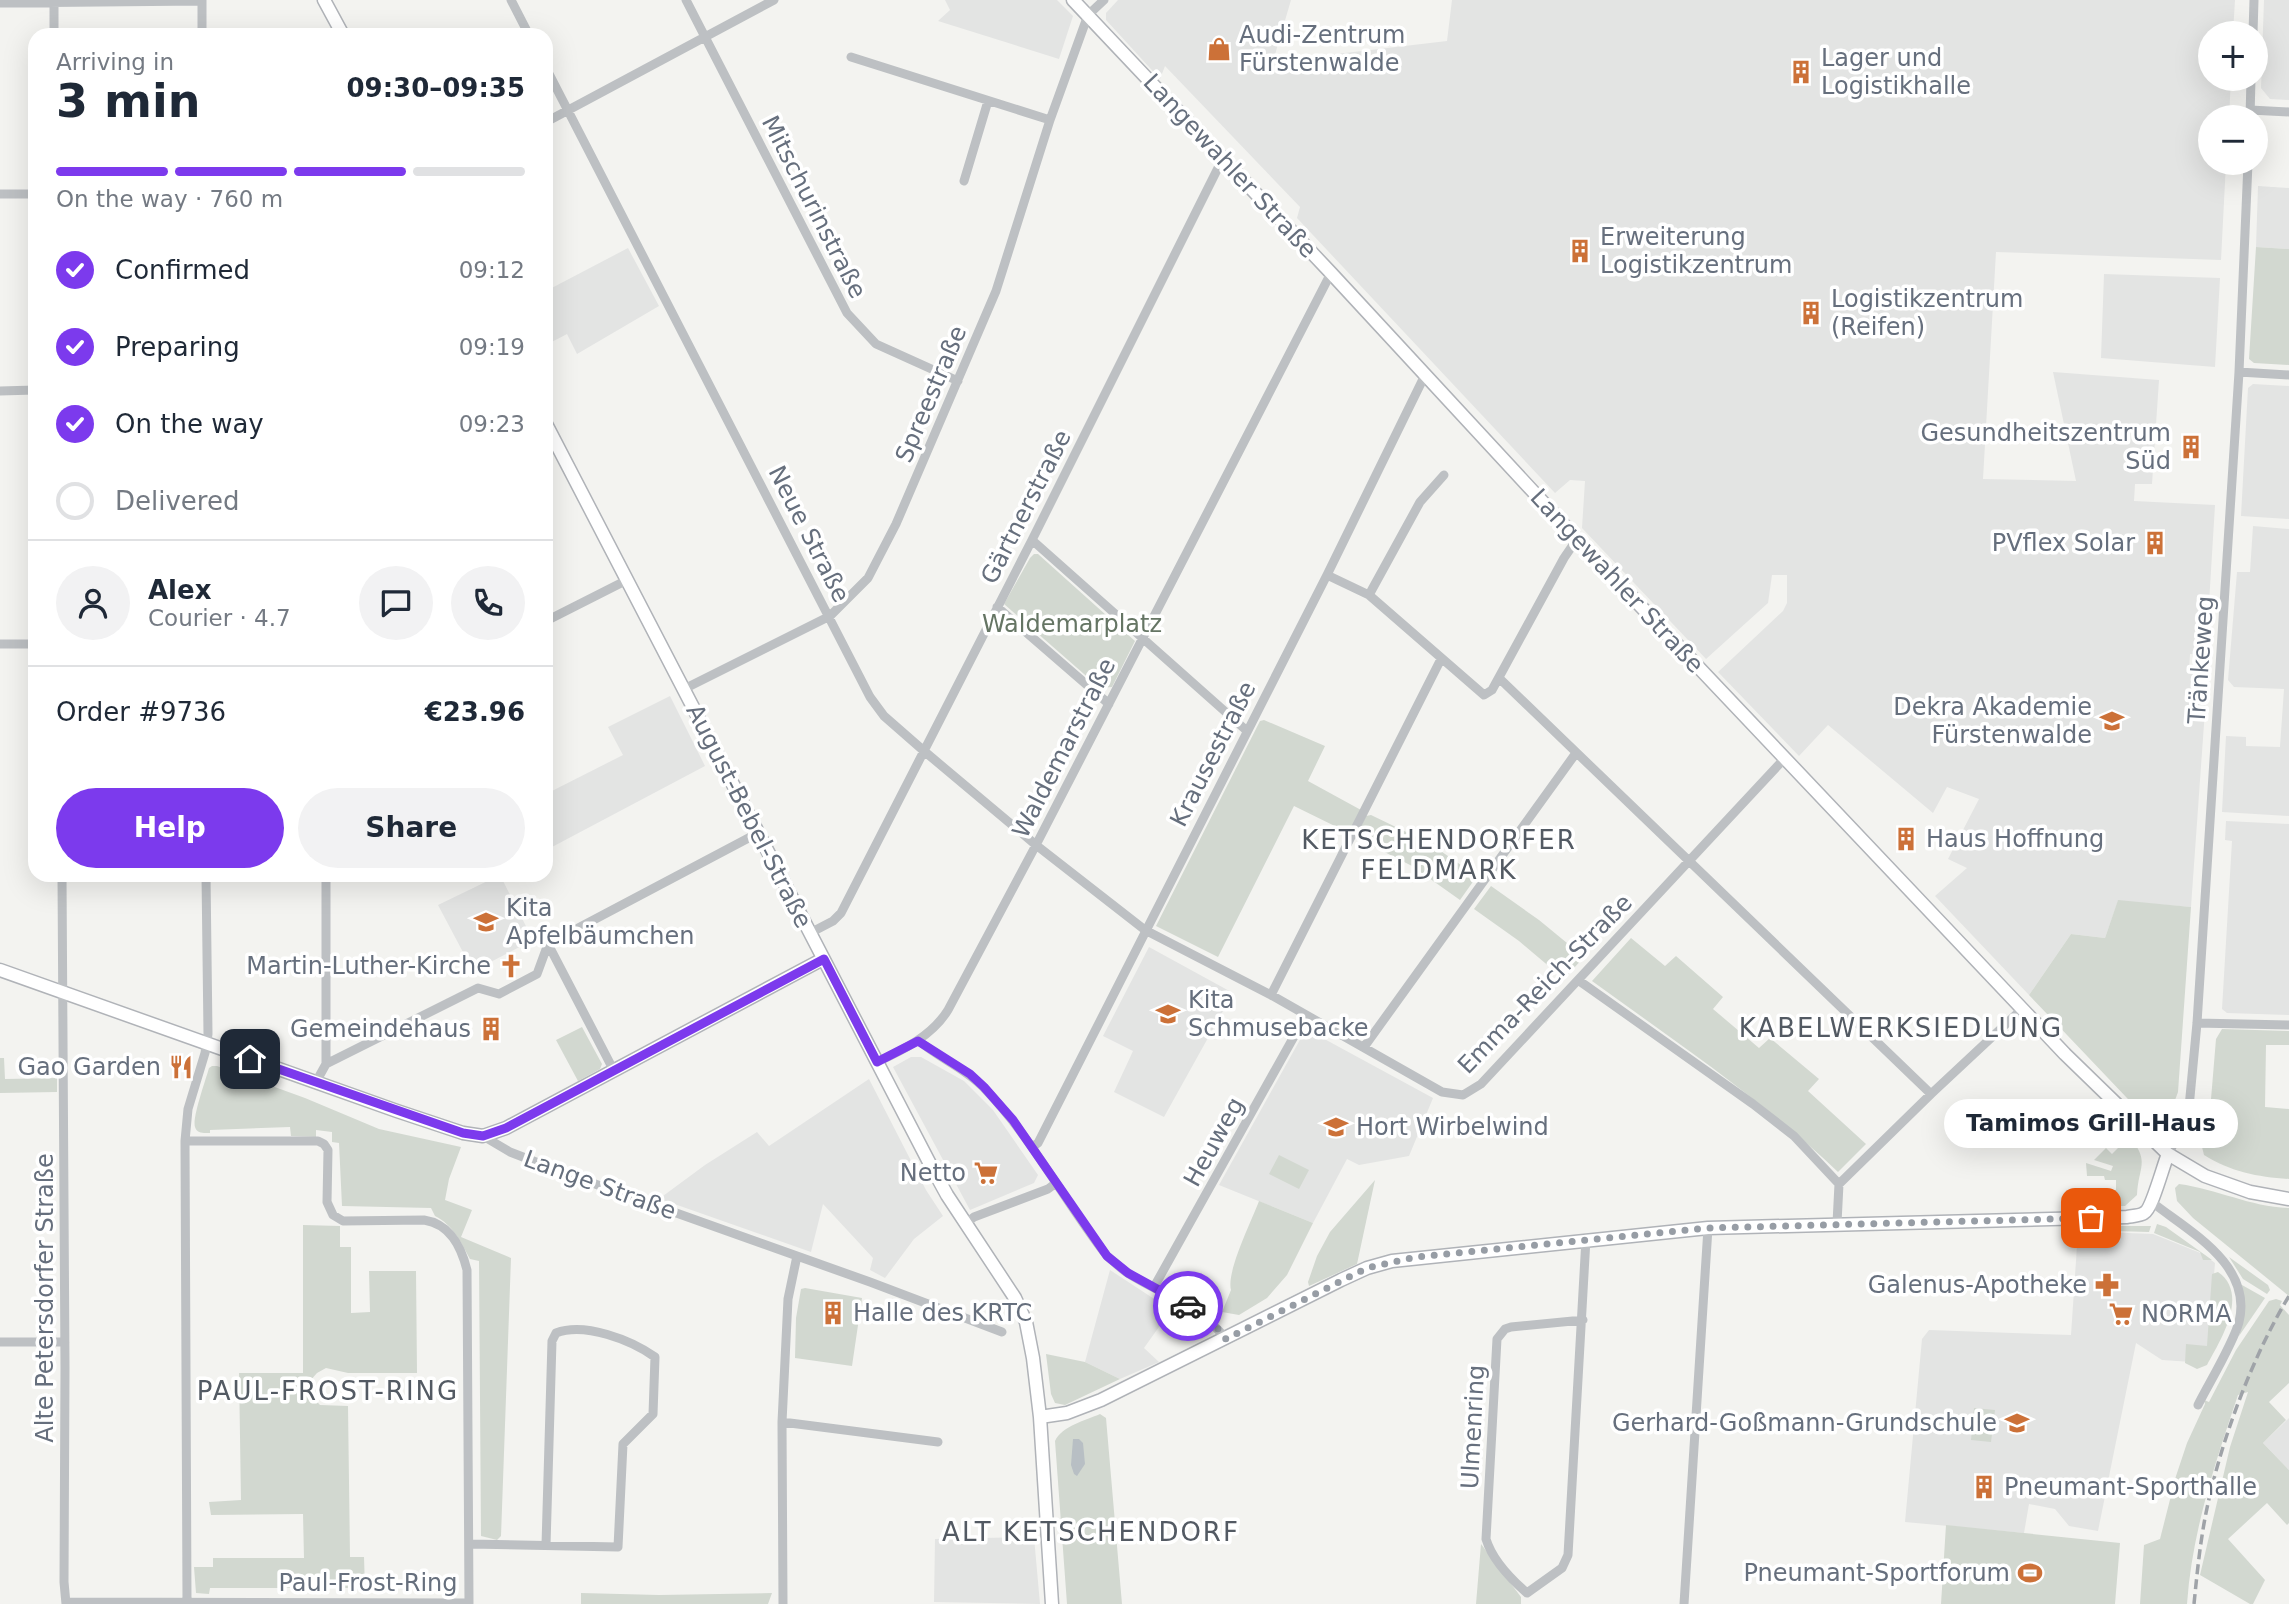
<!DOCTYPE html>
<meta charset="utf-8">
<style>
body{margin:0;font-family:"DejaVu Sans",sans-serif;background:#f2f2f3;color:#1f2937;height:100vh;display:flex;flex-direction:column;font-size:26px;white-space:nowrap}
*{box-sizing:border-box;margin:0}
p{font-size:23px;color:#747a83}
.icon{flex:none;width:38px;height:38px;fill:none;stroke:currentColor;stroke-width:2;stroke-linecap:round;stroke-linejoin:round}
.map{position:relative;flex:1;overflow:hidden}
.side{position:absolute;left:28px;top:28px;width:525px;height:854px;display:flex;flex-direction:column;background:#fff;border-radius:21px;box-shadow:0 7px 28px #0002}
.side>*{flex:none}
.fabs{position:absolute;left:2198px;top:21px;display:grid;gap:14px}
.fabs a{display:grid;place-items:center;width:70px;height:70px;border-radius:50%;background:#fff;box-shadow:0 7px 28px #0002;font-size:35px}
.pin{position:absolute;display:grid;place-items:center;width:60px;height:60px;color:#fff;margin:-30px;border-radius:14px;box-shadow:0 4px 10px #0006}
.courier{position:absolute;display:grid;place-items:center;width:70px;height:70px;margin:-35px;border:5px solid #7c3aed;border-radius:50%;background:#fff;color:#222;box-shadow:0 2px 9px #0007}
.bubble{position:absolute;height:49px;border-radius:24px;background:#fff;box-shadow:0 7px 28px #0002;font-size:23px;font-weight:700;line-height:49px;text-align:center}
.head em{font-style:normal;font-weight:700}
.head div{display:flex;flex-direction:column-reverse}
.head{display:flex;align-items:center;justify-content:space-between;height:119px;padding:0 28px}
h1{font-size:46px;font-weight:700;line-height:52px}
.bar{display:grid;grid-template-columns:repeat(4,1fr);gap:10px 7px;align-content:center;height:84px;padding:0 28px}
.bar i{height:9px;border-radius:5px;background:#e0e1e3}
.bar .active{background:#7c3aed}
.bar p{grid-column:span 4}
.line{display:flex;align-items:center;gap:18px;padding:0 28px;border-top:2px solid #e0e1e3}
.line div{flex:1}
.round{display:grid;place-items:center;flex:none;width:74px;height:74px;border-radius:37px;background:#f2f2f3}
ol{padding:0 28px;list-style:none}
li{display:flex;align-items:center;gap:21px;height:77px}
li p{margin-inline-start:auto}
li .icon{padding:7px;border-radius:50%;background:#7c3aed;color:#fff;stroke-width:4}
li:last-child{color:#747a83}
li i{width:38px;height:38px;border:4px solid #e0e1e3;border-radius:50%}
.action{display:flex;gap:14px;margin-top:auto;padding:14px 28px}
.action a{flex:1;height:80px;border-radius:42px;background:#7c3aed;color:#fff;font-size:28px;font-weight:700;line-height:80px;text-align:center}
.action a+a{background:#f2f2f3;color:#1f2937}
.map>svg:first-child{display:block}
.built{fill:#e3e4e3}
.green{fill:#d2d8d0}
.water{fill:#b8bfc4}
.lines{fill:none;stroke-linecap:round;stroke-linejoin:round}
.secondary-casing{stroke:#b0b3b8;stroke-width:15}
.street{stroke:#bdc0c3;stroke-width:9}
.secondary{stroke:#fff;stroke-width:12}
.rail{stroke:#9fa3a8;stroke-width:3.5;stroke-dasharray:10 5;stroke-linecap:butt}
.done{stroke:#979da5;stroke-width:7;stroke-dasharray:0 12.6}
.route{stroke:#7c3aed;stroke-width:9}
.labels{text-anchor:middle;stroke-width:7;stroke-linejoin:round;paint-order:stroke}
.poi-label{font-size:24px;fill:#666f7d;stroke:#fff;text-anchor:start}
.street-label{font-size:24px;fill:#666f7d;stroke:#fff}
.park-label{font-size:24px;fill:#657564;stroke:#fff}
.neighbourhood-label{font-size:26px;letter-spacing:2px;fill:#535a63;stroke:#fff}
</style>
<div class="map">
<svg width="2289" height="1604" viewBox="0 0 2289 1604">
<rect width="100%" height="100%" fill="#f3f3f0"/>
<path class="built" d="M945,0H1057L1073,16L1059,59L938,21L950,10Z
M1118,0H1291L1274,58L1277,61L1447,41L1452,0H2235L2233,33H2210V79H2231L2229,117H2210V163H2226L2221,260L1996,252L1983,479L2076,481L2053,372L2159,380L2152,484H2135L2134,501L2215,505L2206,653L2203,655L2190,654L2189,672L2196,673L2207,682L2191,907L2118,901L2105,938L2071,934L2029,995L1935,896L1967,868L1948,859L1979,799L1947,787L1933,813L1828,725L1799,756L1718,672L1783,611L1787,603V575H1772L1768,603L1706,659L1582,528L1585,481L1570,480L1555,493L1297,218L1300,207L1165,66L1160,79L1106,20V13Z
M2264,0H2289V100L2270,99L2261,88Z
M2258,186L2289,188V249L2256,247Z
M628,248L659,306L577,354L567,334L546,345V291Z
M2104,274L2220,278L2215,367L2101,358Z
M2253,384L2289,386V519L2241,516L2248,388Z
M2253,526L2289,529V816L2222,812L2226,736L2246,737V746L2280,747L2284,689L2234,687L2228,680L2237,572H2250Z
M670,696L705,766L552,847L546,837V794L623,755L608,727Z
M2226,821L2289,824V1015L2227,1013L2222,1009L2232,841L2225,840Z
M500,875L533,940L473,971L438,905Z
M1149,947L1233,993L1164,1117L1114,1092L1133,1051L1103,1036Z
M1306,1029L1433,1098L1409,1156L1359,1165L1347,1159L1313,1223L1219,1185Z
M911,1057H921L964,1081L993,1110L1038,1175L1034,1183L970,1210L893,1067Z
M869,1079L926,1190L943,1216L914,1239L885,1278L870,1270L873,1258L823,1204L811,1252L663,1200V1196L705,1165L757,1132L769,1146Z
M2078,1231L2153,1234L2203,1254L2215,1263L2207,1363L2162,1360L2136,1343L2098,1531L2069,1526L2055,1509L2029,1504L2024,1533L1905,1522L1922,1339L1929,1330L2071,1335Z
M1110,1270L1171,1310L1144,1348L1159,1362L1120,1379L1085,1362Z
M2289,1418V1470L2263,1443Z
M1034,1537L1040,1604L934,1602L935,1539Z"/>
<path class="green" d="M2256,247L2289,249V365L2254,363L2249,359Z
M1034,554H1038L1135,641L1112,687L1100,688L1004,604L1030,558Z
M1264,720L1325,746L1308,781L1361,810L1349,833L1294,806L1218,957L1156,926L1260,721Z
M1371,815L1429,843L1477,876L1460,900L1412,866L1359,839L1357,835L1366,816Z
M1491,886L1539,920L1584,957L1564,979L1519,941L1474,909Z
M2118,900L2191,907L2178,1092L2170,1114L2158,1120L2146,1118L2029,995L2071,934L2105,938Z
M1631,938L1665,966L1676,956L1723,997L1713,1009L1759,1048L1770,1038L1819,1079L1808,1091L1866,1144L1838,1172C1763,1100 1676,1042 1592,981Z
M582,1027L602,1064L600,1069L578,1081L556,1040Z
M2222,1029L2289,1031V1045H2266L2265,1107L2289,1109V1179C2258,1177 2231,1172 2204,1155L2202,1147L2209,1123L2216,1039Z
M0,1058H4L5,1079L57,1078V1092L0,1093Z
M212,1066H217L305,1098L379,1129L461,1147L449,1179L445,1200L472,1210L461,1237L511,1258L501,1536L497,1540L481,1536L479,1261L470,1259C461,1242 453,1225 435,1216L431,1208L342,1206L339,1143L332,1142V1132L316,1130V1137L291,1136L290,1127L210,1130V1133C204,1133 197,1134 195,1127C192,1118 206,1079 209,1068Z
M2129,1137C2151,1161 2138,1167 2137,1195L2125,1206H2107L2106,1190H2116V1180H2105L2104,1176H2087L2086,1163L2111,1171L2113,1166L2094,1160L2106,1148L2112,1154Z
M1279,1155L1309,1170L1299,1189L1269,1174Z
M1375,1180L1357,1264L1309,1286L1308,1282L1317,1256L1330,1232Z
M2179,1184C2217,1189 2251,1207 2289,1208V1296L2193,1218L2177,1201L2175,1188Z
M1259,1201L1313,1223L1287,1275L1267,1298L1239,1315L1222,1312L1231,1290C1226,1272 1252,1220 1259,1201Z
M2157,1224L2166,1227L2212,1260H2203L2200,1252L2154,1233Z
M303,1225L340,1226V1247H351V1313L370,1312L369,1271H416L417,1373H348L326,1368L317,1373L310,1381V1394L320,1405L348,1406L350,1557H364L365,1588H210L209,1594L196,1593L194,1567H213V1558H304L303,1514L211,1515L209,1502L241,1500L239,1373H303Z
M2082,1226H2151L2149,1232L2082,1230Z
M2229,1257L2268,1285L2270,1290L2267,1294L2243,1279Z
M2218,1272C2250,1294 2220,1341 2207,1365L2197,1369L2185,1363L2186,1344L2207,1346L2212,1274Z
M2242,1285L2265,1298L2239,1336L2245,1312Z
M805,1288L862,1298L852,1366L795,1358L796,1318L801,1289Z
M2276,1299L2282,1301L2280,1305L2289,1315V1383L2269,1402L2286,1420L2263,1443L2289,1470V1523L2287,1525L2267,1503L2228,1539L2265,1580L2253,1604H2250L2200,1575L2230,1447L2248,1392L2238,1395C2215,1463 2192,1532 2187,1604H2140L2144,1545L2160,1539L2176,1476L2187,1443L2205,1404L2204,1400L2209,1402L2236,1350L2269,1301Z
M1046,1354L1085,1362L1120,1379L1065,1405L1055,1403L1051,1394Z
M1974,1408L1995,1410L1991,1442L1971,1440Z
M1100,1414L1106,1418L1122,1604H1067L1055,1441C1062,1426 1086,1420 1100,1414Z
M1946,1525L2120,1543L2115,1604H1941Z
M1481,1544L1521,1597V1604H1476Z
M581,1593L659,1595L772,1593L768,1604H581Z"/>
<path class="water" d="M1073,1439H1079L1083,1443L1085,1464L1077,1476L1074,1474L1071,1465Z"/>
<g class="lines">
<g class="secondary-casing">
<path id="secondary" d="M324,0L343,35
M1073,0L1331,273L1577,539L2065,1054L2168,1154L2205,1176L2250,1192L2289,1199
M546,424L930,1164L947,1195L1015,1298L1026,1322L1033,1358L1040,1417L1052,1604
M0,970L397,1111L463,1133L483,1136L506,1128L823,959
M1040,1417L1067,1413L1101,1400L1341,1280L1367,1268L1392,1261L1708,1228L2127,1217C2131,1216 2140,1216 2144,1213C2152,1209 2163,1166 2168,1154"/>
</g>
<path class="street" d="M202,0V35
M511,0L529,35
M686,0L847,313L876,344L958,381
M0,3L201,1
M2253,33L2254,0
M54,35V0
M851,57L1050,120
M546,68L870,697L884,716L924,751L1036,845L1145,930L1271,995L1442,1092L1463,1095L1481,1084L1785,758
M2250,110L2289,112
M2250,117L2251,79
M546,122L774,0
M964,181L988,101
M0,194H35
M2239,372L2289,375
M0,391L35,390
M1032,540L1247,731
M1327,575L1369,595L1484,695L1492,690L1564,558L1577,539
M1369,595L1420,502L1444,475
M997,607L1109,704
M546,621L627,580
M0,644H35
M1499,678L1931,1094
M684,689L830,616L868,578L896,524L996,291L1050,120L1088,15L1104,0
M62,875L65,1368L64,1582L66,1604
M810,933L833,921L841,913L1032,540L1223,158
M548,944L614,1071
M1578,980L1753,1104L1794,1136L1839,1184
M1271,995L1441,659
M2197,1023L2289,1025
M918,1040C938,1058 964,1067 983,1087C1032,1137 1064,1201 1107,1256C1114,1262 1121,1269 1129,1274C1164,1296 1200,1305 1226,1339
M1364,1047L1576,753
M877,1062C903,1050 932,1036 948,1010L1036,845L1331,273
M326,1064L478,988L499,994L537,974L548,944L758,833
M316,1082L326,1064V875
M483,1136L510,1152L567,1174L870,1282L1002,1332
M1032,1147L1038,1143L1327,575L1425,375
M2168,1154L2188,1118L2197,1023L2239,372L2248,163
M2153,1203C2190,1232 2253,1265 2239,1322C2233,1344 2209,1383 2198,1405
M1837,1223L1839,1184L1931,1094L2022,1009
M965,1224L974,1217L1048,1189L1056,1183
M1154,1287L1306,1015
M0,1342H65
M782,1422L938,1442
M470,1544L618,1547L623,1444L653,1414L655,1357C631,1340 585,1322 556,1333L552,1341L546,1545
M1527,1593L1562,1568L1568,1555L1586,1239
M1527,1593C1512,1580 1492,1559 1486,1539L1497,1339L1505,1329L1511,1327L1583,1320
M187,1601L185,1141L188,1109L205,1053L208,1034L206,875
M66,1602L469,1603L467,1270C461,1246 450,1224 424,1220L343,1221L333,1215L327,1202L328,1150L324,1144L318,1141H185
M783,1604L782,1422L788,1299L797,1256
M1684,1604L1708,1228"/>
<use href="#secondary" class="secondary"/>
<path class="rail" d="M2194,1604C2197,1574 2200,1543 2206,1513C2220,1443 2252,1357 2289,1296"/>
</g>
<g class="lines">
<path class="done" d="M1188,1306L1214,1324L1226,1339L1367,1268L1416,1257L1708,1228L2091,1218"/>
<path class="route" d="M250,1059L463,1133L483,1136L506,1128L824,959L877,1062L918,1041L970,1074L984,1087L1013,1120L1107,1256L1128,1273L1188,1306"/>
</g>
<defs>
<g id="shop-bare" transform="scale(1.89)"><path d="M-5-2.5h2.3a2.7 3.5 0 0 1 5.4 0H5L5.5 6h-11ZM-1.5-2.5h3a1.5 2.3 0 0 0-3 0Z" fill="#cc7138" stroke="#fff" stroke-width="2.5" paint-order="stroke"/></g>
<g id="building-bare" transform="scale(1.89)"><path d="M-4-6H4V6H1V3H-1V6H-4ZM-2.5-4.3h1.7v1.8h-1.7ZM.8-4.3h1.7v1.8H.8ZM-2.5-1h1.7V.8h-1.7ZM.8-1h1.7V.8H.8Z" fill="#cc7138" stroke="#fff" stroke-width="2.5" paint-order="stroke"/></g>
<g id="university-bare" transform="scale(1.89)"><path d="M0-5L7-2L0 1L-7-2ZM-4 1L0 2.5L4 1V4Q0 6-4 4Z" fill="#cc7138" stroke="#fff" stroke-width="2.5" paint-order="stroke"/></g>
<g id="school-bare" transform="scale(1.89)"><path d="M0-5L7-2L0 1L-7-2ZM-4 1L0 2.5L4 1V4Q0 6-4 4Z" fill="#cc7138" stroke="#fff" stroke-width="2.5" paint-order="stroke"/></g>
<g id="church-bare" transform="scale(1.89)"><path d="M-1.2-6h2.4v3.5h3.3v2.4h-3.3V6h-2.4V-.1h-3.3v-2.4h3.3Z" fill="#cc7138" stroke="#fff" stroke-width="2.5" paint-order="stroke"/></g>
<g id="restaurant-bare" transform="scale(1.89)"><path d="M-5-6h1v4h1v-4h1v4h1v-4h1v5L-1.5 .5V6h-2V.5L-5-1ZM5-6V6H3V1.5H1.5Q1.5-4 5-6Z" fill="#cc7138" stroke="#fff" stroke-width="2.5" paint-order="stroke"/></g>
<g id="supermarket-bare" transform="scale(1.89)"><path d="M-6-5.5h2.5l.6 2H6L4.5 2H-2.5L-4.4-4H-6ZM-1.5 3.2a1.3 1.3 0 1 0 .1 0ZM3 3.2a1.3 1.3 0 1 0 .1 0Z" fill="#cc7138" stroke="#fff" stroke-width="2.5" paint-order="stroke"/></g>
<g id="pharmacy-bare" transform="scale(1.89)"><path d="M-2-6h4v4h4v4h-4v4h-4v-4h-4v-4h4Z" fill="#cc7138" stroke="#fff" stroke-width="2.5" paint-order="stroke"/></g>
<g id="stadium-bare" transform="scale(1.89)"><path d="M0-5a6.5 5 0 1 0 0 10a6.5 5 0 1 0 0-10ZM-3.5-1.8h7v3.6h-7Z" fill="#cc7138" stroke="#fff" stroke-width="2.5" paint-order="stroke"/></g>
</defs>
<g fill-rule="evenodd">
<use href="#shop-bare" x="1219" y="49"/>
<use href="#building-bare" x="1801" y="72"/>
<use href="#building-bare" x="1580" y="251"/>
<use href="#building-bare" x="1811" y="313"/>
<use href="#building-bare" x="2191" y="447"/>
<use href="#building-bare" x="2155" y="543"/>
<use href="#university-bare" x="2112" y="721"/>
<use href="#building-bare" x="1906" y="839"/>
<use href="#school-bare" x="486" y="922"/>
<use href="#church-bare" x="511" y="966"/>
<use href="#school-bare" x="1168" y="1014"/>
<use href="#building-bare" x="491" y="1029"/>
<use href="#restaurant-bare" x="181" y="1067"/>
<use href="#school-bare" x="1336" y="1127"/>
<use href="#supermarket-bare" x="986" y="1173"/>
<use href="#pharmacy-bare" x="2107" y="1285"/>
<use href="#building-bare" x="833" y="1313"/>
<use href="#supermarket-bare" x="2121" y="1314"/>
<use href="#school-bare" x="2017" y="1423"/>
<use href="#building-bare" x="1984" y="1487"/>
<use href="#stadium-bare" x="2030" y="1573"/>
</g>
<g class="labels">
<g class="poi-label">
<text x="1239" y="43">Audi-Zentrum<tspan x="1239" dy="28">Fürstenwalde</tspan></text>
<text x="1821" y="66">Lager und<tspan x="1821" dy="28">Logistikhalle</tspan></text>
<text x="1600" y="245">Erweiterung<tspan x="1600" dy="28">Logistikzentrum</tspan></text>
<text x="1831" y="307">Logistikzentrum<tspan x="1831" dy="28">(Reifen)</tspan></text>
<text x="2171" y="441" text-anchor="end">Gesundheitszentrum<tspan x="2171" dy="28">Süd</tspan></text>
<text x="2135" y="551" text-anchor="end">PVflex Solar</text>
<text x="2092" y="715" text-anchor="end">Dekra Akademie<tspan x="2092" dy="28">Fürstenwalde</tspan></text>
<text x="1926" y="847">Haus Hoffnung</text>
<text x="506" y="916">Kita<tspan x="506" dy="28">Apfelbäumchen</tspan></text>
<text x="491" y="974" text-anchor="end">Martin-Luther-Kirche</text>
<text x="1188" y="1008">Kita<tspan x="1188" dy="28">Schmusebacke</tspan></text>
<text x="471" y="1037" text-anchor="end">Gemeindehaus</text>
<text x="161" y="1075" text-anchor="end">Gao Garden</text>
<text x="1356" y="1135">Hort Wirbelwind</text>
<text x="966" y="1181" text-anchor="end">Netto</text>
<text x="2087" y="1293" text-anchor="end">Galenus-Apotheke</text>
<text x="853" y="1321">Halle des KRTC</text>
<text x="2141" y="1322">NORMA</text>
<text x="1997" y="1431" text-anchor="end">Gerhard-Goßmann-Grundschule</text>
<text x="2004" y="1495">Pneumant-Sporthalle</text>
<text x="2010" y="1581" text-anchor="end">Pneumant-Sportforum</text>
</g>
<g class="street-label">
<text transform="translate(1230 166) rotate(47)" y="8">Langewahler Straße</text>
<text transform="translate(814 207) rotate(63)" y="8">Mitschurinstraße</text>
<text transform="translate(931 394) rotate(-67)" y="8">Spreestraße</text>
<text transform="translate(1026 507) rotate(-63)" y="8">Gärtnerstraße</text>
<text transform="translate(809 534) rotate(63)" y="8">Neue Straße</text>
<text transform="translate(1617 581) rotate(47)" y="8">Langewahler Straße</text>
<text transform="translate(2201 660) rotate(-86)" y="8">Tränkeweg</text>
<text transform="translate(1064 748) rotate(-63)" y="8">Waldemarstraße</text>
<text transform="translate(1213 754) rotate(-63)" y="8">Krausestraße</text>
<text transform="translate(749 816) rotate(63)" y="8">August-Bebel-Straße</text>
<text transform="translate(1545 984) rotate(-46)" y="8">Emma-Reich-Straße</text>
<text transform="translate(1214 1142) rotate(-61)" y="8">Heuweg</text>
<text transform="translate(600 1185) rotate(20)" y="8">Lange Straße</text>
<text transform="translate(45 1298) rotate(-90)" y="8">Alte Petersdorfer Straße</text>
<text transform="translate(1473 1427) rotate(-87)" y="8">Ulmenring</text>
<text x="368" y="1591">Paul-Frost-Ring</text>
</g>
<g class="park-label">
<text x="1072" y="632">Waldemarplatz</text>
</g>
<g class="neighbourhood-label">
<text x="1439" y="849">KETSCHENDORFER<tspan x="1439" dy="30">FELDMARK</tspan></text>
<text x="1901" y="1037">KABELWERKSIEDLUNG</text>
<text x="328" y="1400">PAUL-FROST-RING</text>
<text x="1091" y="1541">ALT KETSCHENDORF</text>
</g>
</g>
</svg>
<div class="fabs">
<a>+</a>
<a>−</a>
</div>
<div class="pin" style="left:2091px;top:1218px;background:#ea580c"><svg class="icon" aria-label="bag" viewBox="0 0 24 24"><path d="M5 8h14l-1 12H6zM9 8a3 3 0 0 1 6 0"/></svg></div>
<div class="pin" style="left:250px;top:1059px;background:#1f2937"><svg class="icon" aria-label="home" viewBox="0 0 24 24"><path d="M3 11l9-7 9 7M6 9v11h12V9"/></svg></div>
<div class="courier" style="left:1188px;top:1306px"><svg class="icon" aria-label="car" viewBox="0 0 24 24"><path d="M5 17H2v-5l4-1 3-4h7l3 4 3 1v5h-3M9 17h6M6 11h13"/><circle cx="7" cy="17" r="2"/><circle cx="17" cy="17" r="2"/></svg></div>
<div class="bubble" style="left:1944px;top:1099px;width:294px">Tamimos Grill-Haus</div>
<section class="side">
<div class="head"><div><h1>3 min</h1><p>Arriving in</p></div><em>09:30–09:35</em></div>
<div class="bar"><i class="active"></i><i class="active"></i><i class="active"></i><i></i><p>On the way · 760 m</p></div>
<ol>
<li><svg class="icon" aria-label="check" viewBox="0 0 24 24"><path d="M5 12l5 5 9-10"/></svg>Confirmed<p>09:12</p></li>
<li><svg class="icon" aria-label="check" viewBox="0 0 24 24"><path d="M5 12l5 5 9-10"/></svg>Preparing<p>09:19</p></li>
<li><svg class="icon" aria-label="check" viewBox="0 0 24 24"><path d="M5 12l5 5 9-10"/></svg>On the way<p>09:23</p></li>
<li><i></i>Delivered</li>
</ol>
<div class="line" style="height:126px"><a class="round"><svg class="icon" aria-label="person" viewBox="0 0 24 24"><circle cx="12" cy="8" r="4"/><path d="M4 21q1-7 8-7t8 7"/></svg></a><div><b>Alex</b><p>Courier · 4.7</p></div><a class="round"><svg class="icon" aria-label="chat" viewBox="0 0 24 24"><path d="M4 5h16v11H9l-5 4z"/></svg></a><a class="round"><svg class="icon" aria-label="phone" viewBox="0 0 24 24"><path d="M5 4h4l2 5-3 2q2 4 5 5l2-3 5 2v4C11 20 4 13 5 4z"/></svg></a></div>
<div class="line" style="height:91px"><div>Order #9736</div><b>€23.96</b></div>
<div class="action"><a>Help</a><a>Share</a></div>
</section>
</div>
